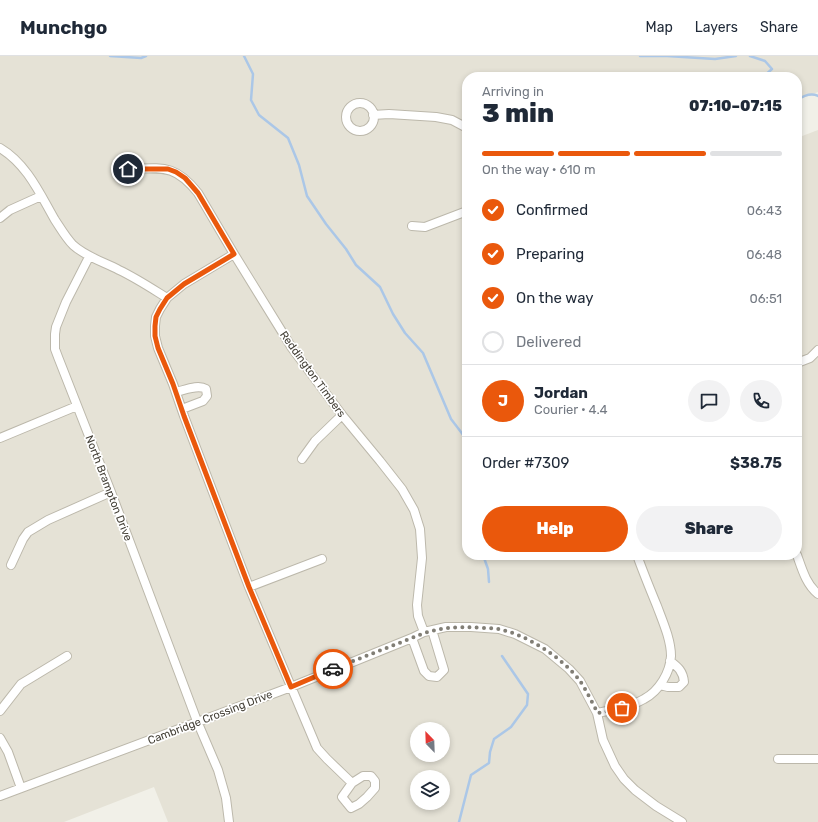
<!DOCTYPE html>
<meta charset="utf-8">
<style>
body{margin:0;font-family:Rubik,sans-serif;background:#f2f2f3;color:#1f2937;height:100vh;display:flex;flex-direction:column;font-size:15px;white-space:nowrap}
*{box-sizing:border-box;margin:0}
p{font-size:13px;color:#747a83}
.icon{flex:none;width:22px;height:22px;fill:none;stroke:currentColor;stroke-width:2;stroke-linecap:round;stroke-linejoin:round}
.map{position:relative;flex:1;overflow:hidden}
.panel{position:absolute;left:462px;top:16px;width:340px;height:488px;display:flex;flex-direction:column;background:#fff;border-radius:16px;box-shadow:0 2px 6px #0003}
.panel>*{flex:none}
.needle{width:26px;rotate:337deg}
.controls{position:absolute;left:410px;top:666px;display:grid;gap:8px}
.controls a{display:grid;place-items:center;width:40px;height:40px;border-radius:50%;background:#fff;box-shadow:0 2px 6px #0003;font-size:20px}
.pin{position:absolute;display:grid;place-items:center;width:34px;height:34px;color:#fff;margin:-17px;border:2px solid #fff;border-radius:50%;box-shadow:0 1px 4px #0007}
.courier{position:absolute;display:grid;place-items:center;width:40px;height:40px;margin:-20px;border:3px solid #ea580c;border-radius:50%;background:#fff;color:#222;box-shadow:0 1px 5px #0007}
.overview em{font-style:normal;font-weight:800}
.overview div{display:flex;flex-direction:column-reverse}
.overview{display:flex;align-items:center;justify-content:space-between;height:68px;padding:0 20px}
h1{font-size:26px;font-weight:800;line-height:30px}
.bar{display:grid;grid-template-columns:repeat(4,1fr);gap:6px 4px;align-content:center;height:48px;padding:0 20px}
.bar i{height:5px;border-radius:3px;background:#e0e1e3}
.bar .selected{background:#ea580c}
.bar p{grid-column:span 4}
.line{display:flex;align-items:center;gap:10px;padding:0 20px;border-top:1px solid #e0e1e3}
.line div{flex:1}
.round{display:grid;place-items:center;flex:none;width:42px;height:42px;border-radius:21px;background:#f2f2f3}
ol{padding:0 20px;list-style:none}
li{display:flex;align-items:center;gap:12px;height:44px}
li p{margin-inline-start:auto}
li .icon{padding:4px;border-radius:50%;background:#ea580c;color:#fff;stroke-width:4}
li:last-child{color:#747a83}
li i{width:22px;height:22px;border:2px solid #e0e1e3;border-radius:50%}
.button{display:flex;gap:8px;margin-top:auto;padding:8px 20px}
.button a{flex:1;height:46px;border-radius:24px;background:#ea580c;color:#fff;font-size:16px;font-weight:800;line-height:46px;text-align:center}
.button a+a{background:#f2f2f3;color:#1f2937}
header{display:flex;align-items:center;gap:24px;box-sizing:border-box;height:56px;padding:0 20px;background:#fff;border-bottom:1px solid #e0e1e3}
header strong{font-size:19px}
nav{display:flex;gap:22px;margin-inline-start:auto;font-size:14px}
.map>svg:first-child{display:block}
.residential{fill:#e5e2d6;fill-rule:evenodd}
.lines{fill:none;stroke-linecap:round;stroke-linejoin:round}
.stream{stroke:#abc7e7;stroke-width:2.5}
.minor-casing{stroke:#bcb8ab;stroke-width:10}
.minor{stroke:#fff;stroke-width:8}
.done{stroke:#817e75;stroke-width:4;stroke-dasharray:0 7.2}
.route{stroke:#ea580c;stroke-width:5}
.labels{text-anchor:middle;stroke-width:3.5;stroke-linejoin:round;paint-order:stroke}
.street-label{font-size:11px;fill:#444037;stroke:#fff}
</style>
<header>
<strong>Munchgo</strong>
<nav><a>Map</a><a>Layers</a><a>Share</a></nav>
</header>
<div class="map">
<svg width="818" height="766" viewBox="0 0 818 766">
<rect width="100%" height="100%" fill="#f1f0e8"/>
<path class="residential" d="M0,0H818V36L797,44V21H467V499H797V82L818,74V766H168L154,731L64,766H0ZM417,673H443V699H417ZM417,721H443V747H417Z"/>
<g class="lines">
<path class="stream" d="M110,0L141,2L146,0
M244,0L253,18L251,44L259,59L288,82L299,109L307,140L326,168L346,193L356,209L380,231L393,258L405,277L423,297L451,363L464,380L467,393
M640,0H667L715,3L736,0
M750,0L765,5L772,13L763,21
M797,44C803,40 811,36 818,40
M483,499L488,513L489,526
M459,766L471,719L489,707L490,696L494,683L511,671L527,649L528,638L502,600"/>
<g class="minor-casing">
<path id="minor" d="M346 61a14 14 0 1 1 28 0a14 14 0 1 1-28 0Z
M373,59L389,58L436,61L452,64L467,72
M0,92C27,108 40,138 55,164C61,173 66,182 73,189C86,201 104,206 119,214C136,222 151,232 167,242
M128,113C163,112 175,108 198,137L234,198L292,292L342,359L380,405L402,433L414,454L420,473L422,502L417,549L418,560L424,576
M0,162L10,154L41,140
M412,170L425,171L467,155
M234,198L184,228L167,242L160,253L156,261L155,270V280L158,292L173,328L184,360L249,531L317,692L327,703L352,727L363,720H371L375,725V732L367,741L359,748L351,752L342,741L352,727
M89,201L66,246L56,271L55,278V293L58,301L111,436L197,665L218,714L226,742L229,766
M797,307L810,302L818,294
M176,336C185,334 198,328 206,333L207,340L203,345L182,353
M0,382L77,350
M302,403L315,385L342,359
M797,499C802,513 806,528 818,538
M11,509L23,483L28,476L48,464L111,436
M249,531L322,503
M412,582L424,615L429,620L437,621L444,614L432,574
M660,629L668,631H679L684,626C683,615 678,611 670,605
M0,655L21,628L67,600
M597,657C613,654 630,651 644,643C659,635 670,617 671,600C671,584 663,566 657,550C650,533 643,516 637,499
M0,682L8,696L21,732
M778,703H818
M0,740L291,631L412,582L424,576L446,571H471L499,573L515,578L545,593L569,613L580,625L597,657L603,684L615,710L624,723L635,734L656,750L682,766"/>
</g>
<use href="#minor" class="minor"/>
</g>
<g class="lines">
<path class="done" d="M333,613L412,582C436,571 457,570 483,572C488,572 493,572 498,573C526,578 563,602 580,625C587,635 592,647 598,657L622,652"/>
<path class="route" d="M128,113H168L176,116L185,122L198,137L234,198L184,228L167,242L160,253L156,261L155,270V280L158,292L173,328L184,360L249,531L291,631L333,613"/>
</g>
<g class="labels">
<g class="street-label">
<text transform="translate(313 318) rotate(54)" y="4">Reddington Timbers</text>
<text transform="translate(109 432) rotate(69)" y="4">North Brampton Drive</text>
<text transform="translate(210 661) rotate(-21)" y="4">Cambridge Crossing Drive</text>
</g>
</g>
</svg>
<div class="controls">
<a><svg class="needle" viewBox="-14 -14 28 28"><path d="M0-13l5 13h-10z" fill="#e53935"/><path d="M0 13l5-13h-10z" fill="#747a83"/></svg></a>
<a><svg class="icon" aria-label="layers" viewBox="0 0 24 24"><path d="M12 4l9 5-9 5-9-5zM3 14l9 5 9-5"/></svg></a>
</div>
<div class="pin" style="left:622px;top:652px;background:#ea580c"><svg class="icon" aria-label="bag" viewBox="0 0 24 24"><path d="M5 8h14l-1 12H6zM9 8a3 3 0 0 1 6 0"/></svg></div>
<div class="pin" style="left:128px;top:113px;background:#1f2937"><svg class="icon" aria-label="home" viewBox="0 0 24 24"><path d="M3 11l9-7 9 7M6 9v11h12V9"/></svg></div>
<div class="courier" style="left:333px;top:613px"><svg class="icon" aria-label="car" viewBox="0 0 24 24"><path d="M5 17H2v-5l4-1 3-4h7l3 4 3 1v5h-3M9 17h6M6 11h13"/><circle cx="7" cy="17" r="2"/><circle cx="17" cy="17" r="2"/></svg></div>
<section class="panel">
<div class="overview"><div><h1>3 min</h1><p>Arriving in</p></div><em>07:10–07:15</em></div>
<div class="bar"><i class="selected"></i><i class="selected"></i><i class="selected"></i><i></i><p>On the way · 610 m</p></div>
<ol>
<li><svg class="icon" aria-label="check" viewBox="0 0 24 24"><path d="M5 12l5 5 9-10"/></svg>Confirmed<p>06:43</p></li>
<li><svg class="icon" aria-label="check" viewBox="0 0 24 24"><path d="M5 12l5 5 9-10"/></svg>Preparing<p>06:48</p></li>
<li><svg class="icon" aria-label="check" viewBox="0 0 24 24"><path d="M5 12l5 5 9-10"/></svg>On the way<p>06:51</p></li>
<li><i></i>Delivered</li>
</ol>
<div class="line" style="height:72px"><b class="round" style="background:#ea580c;color:#fff">J</b><div><b>Jordan</b><p>Courier · 4.4</p></div><a class="round"><svg class="icon" aria-label="chat" viewBox="0 0 24 24"><path d="M4 5h16v11H9l-5 4z"/></svg></a><a class="round"><svg class="icon" aria-label="phone" viewBox="0 0 24 24"><path d="M5 4h4l2 5-3 2q2 4 5 5l2-3 5 2v4C11 20 4 13 5 4z"/></svg></a></div>
<div class="line" style="height:52px"><div>Order #7309</div><b>$38.75</b></div>
<div class="button"><a>Help</a><a>Share</a></div>
</section>
</div>
